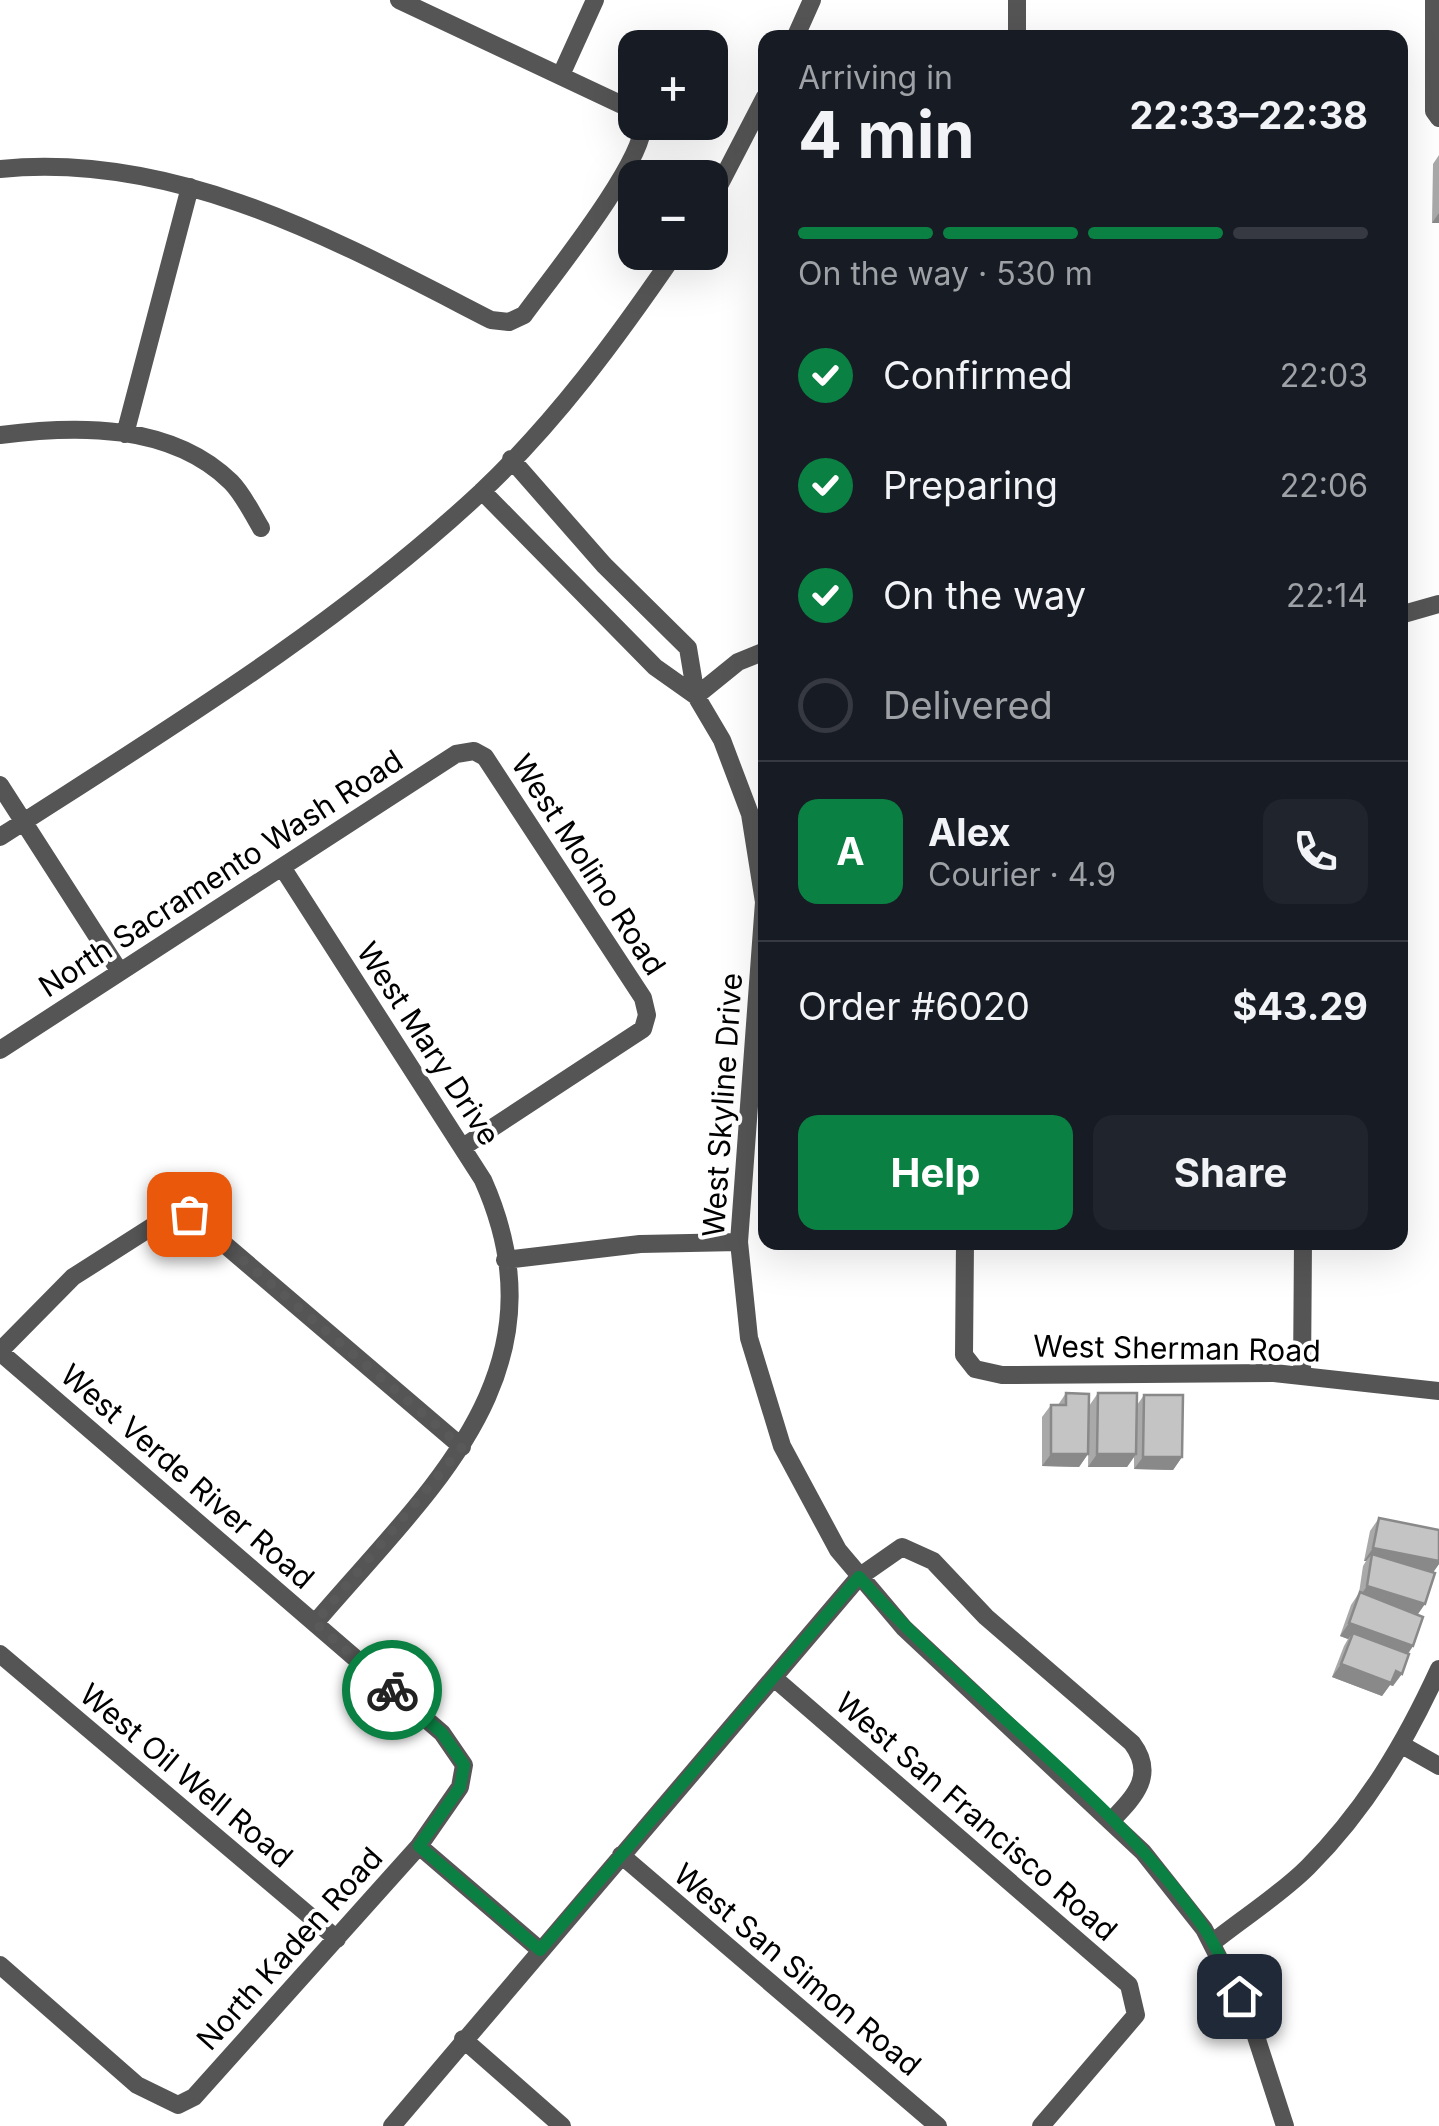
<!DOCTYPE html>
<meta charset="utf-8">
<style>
body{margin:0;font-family:Inter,sans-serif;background:#20242c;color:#f1f3f6;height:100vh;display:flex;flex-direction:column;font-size:38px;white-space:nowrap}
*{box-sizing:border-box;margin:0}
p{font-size:32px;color:#9ea1a6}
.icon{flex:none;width:55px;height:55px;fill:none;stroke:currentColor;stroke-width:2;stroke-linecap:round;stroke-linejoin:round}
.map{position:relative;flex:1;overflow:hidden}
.details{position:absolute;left:758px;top:30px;width:650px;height:1220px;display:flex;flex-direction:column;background:#171b24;border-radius:20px;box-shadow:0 10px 40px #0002}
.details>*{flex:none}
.controls{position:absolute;left:618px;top:30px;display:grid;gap:20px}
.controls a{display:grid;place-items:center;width:110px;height:110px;border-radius:20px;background:#171b24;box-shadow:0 10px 40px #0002;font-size:50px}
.pin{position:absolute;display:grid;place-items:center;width:85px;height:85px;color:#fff;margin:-42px;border-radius:20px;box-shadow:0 5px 15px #0006}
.courier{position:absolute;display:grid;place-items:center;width:100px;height:100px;margin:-50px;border:8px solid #0b8043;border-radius:50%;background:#fff;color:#222;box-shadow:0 2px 12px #0007}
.head em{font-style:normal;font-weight:700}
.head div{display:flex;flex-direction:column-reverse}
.head{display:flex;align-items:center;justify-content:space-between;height:170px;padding:0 40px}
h1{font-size:65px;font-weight:700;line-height:75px}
.bar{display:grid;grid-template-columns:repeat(4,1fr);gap:15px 10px;align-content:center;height:120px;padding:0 40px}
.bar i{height:12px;border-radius:8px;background:#363941}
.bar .selected{background:#0b8043}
.bar p{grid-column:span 4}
.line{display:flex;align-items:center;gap:25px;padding:0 40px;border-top:2px solid #363941}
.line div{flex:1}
.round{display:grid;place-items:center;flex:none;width:105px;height:105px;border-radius:20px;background:#20242c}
ol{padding:0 40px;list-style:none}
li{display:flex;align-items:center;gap:30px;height:110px}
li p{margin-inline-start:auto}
li .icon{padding:10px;border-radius:50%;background:#0b8043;color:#fff;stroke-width:4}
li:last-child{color:#9ea1a6}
li i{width:55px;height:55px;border:5px solid #363941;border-radius:50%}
.action{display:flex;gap:20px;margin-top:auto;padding:20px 40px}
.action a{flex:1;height:115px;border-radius:20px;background:#0b8043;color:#fff;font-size:40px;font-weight:700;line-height:115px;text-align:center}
.action a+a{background:#20242c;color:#f1f3f6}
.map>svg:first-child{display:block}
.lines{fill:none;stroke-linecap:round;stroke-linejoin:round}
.minor{stroke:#555;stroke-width:18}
.wall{fill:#a9a9a9}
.shaded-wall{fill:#898989}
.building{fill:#c4c4c4;stroke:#898989;stroke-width:2.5}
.done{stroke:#595959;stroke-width:10;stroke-dasharray:0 18}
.route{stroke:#0b8043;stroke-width:12}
.labels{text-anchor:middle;stroke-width:8;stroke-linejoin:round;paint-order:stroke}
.street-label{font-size:30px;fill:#000;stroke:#fff}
</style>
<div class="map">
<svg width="1439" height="2126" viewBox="0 0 1439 2126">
<rect width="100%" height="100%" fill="#fff"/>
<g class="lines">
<path class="minor" d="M399,0L635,111
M1017,0V38
M1434,0V111L1439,118
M795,38L812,0
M561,75L595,0
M0,169C177,151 339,242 491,320L509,322L524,315C550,279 646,161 643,122
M710,203L765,97
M125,434L190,187
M0,435C76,425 171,423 231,482C243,494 252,513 261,528
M511,459L604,565L688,648L696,696L722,740L750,814L764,902L739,1242L749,1338L782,1446L838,1550L904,1628L1143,1852L1204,1929L1251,2021L1285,2126
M482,491L655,667L696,696
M1400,615L1439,604
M696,696L738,662L765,651
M0,785L120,972
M0,837C166,730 335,628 480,493C555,423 618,337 676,252
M282,867L483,1180C569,1373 429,1489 315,1623
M0,1050L456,754L474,751L485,757L643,998L647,1015L643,1029L463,1147
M965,1242L964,1355L975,1369L1002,1375L1274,1373L1439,1391
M505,1260L640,1244L739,1242
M0,1351L73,1277L164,1219L189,1214L462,1447
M0,1352L442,1733L464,1765L460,1787L419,1846L194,2097L178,2105L137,2085L0,1965
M1302,1375L1303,1242
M0,1654L337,1939
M774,1678L1129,1985L1136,2015L1041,2126
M1402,1745L1439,1766
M419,1846L540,1950
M621,1855L938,2126
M1212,1943C1243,1918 1280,1895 1308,1867C1366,1809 1405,1743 1439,1669
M463,2039L562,2126
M392,2126L859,1577L902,1547L933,1561L986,1617L1132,1743C1156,1775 1135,1796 1111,1821"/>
</g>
<path class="wall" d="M1439,155V223H1432L1433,164Z
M1066,1393L1088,1454L1079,1467L1042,1466V1417L1051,1405H1058Z
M1098,1393L1137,1405L1144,1395L1182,1457L1173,1470L1134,1469V1457L1127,1467H1088L1089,1406Z
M1379,1518L1439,1530V1564L1433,1572L1417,1615L1413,1646L1408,1654L1393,1686L1390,1685L1382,1696L1332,1677L1344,1646L1348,1639L1340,1636L1351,1605L1359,1593L1363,1566L1366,1561H1364L1370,1531Z"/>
<path class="shaded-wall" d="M1439,213V223H1432Z
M1051,1454H1088L1079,1467L1042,1466Z
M1097,1454H1136L1127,1467H1088Z
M1143,1457H1182L1173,1470L1134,1469Z
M1373,1548L1439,1561V1564L1432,1574L1372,1554L1366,1561H1364Z
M1367,1586L1425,1604L1416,1617L1358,1599Z
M1349,1623L1413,1646L1404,1659L1353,1633L1348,1639L1340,1636Z
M1341,1664L1396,1671L1402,1674L1393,1686L1390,1685L1382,1696L1332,1677Z"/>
<path class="building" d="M1066,1393L1089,1394L1088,1454H1051V1405H1066Z
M1098,1393H1137L1136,1454H1097Z
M1144,1395H1183L1182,1457H1143Z
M1379,1518L1439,1530V1561L1373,1548Z
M1372,1554L1435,1573L1425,1604L1367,1586Z
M1360,1592L1423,1617L1413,1646L1349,1623Z
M1353,1633L1409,1654L1402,1674L1396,1671L1391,1683L1341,1664Z"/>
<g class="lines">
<path class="done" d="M189,1214L462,1447L315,1623L392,1690"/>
<path class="route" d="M392,1690L442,1733L464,1765L460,1787L419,1846L540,1950L859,1577C965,1698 1114,1795 1204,1928C1218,1948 1227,1974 1239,1996"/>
</g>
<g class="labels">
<g class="street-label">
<text transform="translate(588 865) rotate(57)" y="10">West Molino Road</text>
<text transform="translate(221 874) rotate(-33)" y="10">North Sacramento Wash Road</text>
<text transform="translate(428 1044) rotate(57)" y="10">West Mary Drive</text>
<text transform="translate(723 1105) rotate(-86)" y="10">West Skyline Drive</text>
<text transform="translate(1177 1349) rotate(1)" y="10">West Sherman Road</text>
<text transform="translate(187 1477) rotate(41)" y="10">West Verde River Road</text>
<text transform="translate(186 1776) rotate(40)" y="10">West Oil Well Road</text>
<text transform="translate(976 1817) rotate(41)" y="10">West San Francisco Road</text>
<text transform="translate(290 1949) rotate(-48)" y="10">North Kaden Road</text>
<text transform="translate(797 1970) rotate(40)" y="10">West San Simon Road</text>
</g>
</g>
</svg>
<div class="controls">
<a>+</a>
<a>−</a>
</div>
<div class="pin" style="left:189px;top:1214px;background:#ea580c"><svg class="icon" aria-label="bag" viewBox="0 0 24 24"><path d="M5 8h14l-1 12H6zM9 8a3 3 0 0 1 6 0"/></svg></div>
<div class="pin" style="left:1239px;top:1996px;background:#1f2937"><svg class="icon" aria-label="home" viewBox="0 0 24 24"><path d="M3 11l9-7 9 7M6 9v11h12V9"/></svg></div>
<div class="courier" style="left:392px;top:1690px"><svg class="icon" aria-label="bike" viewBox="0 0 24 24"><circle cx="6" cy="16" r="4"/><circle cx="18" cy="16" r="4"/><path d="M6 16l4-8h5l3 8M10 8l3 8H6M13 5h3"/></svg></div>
<section class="details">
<div class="head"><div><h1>4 min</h1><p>Arriving in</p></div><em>22:33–22:38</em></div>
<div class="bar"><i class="selected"></i><i class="selected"></i><i class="selected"></i><i></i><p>On the way · 530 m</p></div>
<ol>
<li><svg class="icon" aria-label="check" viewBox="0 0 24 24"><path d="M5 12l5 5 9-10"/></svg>Confirmed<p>22:03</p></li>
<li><svg class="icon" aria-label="check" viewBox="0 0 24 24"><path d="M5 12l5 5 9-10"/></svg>Preparing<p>22:06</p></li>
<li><svg class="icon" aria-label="check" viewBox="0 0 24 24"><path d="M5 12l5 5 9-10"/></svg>On the way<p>22:14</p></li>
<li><i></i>Delivered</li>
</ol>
<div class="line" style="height:180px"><b class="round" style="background:#0b8043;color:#fff">A</b><div><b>Alex</b><p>Courier · 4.9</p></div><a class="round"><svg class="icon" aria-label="phone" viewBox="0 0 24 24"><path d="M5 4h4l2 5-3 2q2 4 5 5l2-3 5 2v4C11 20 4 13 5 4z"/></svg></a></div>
<div class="line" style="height:130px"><div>Order #6020</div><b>$43.29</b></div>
<div class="action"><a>Help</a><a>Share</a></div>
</section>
</div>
